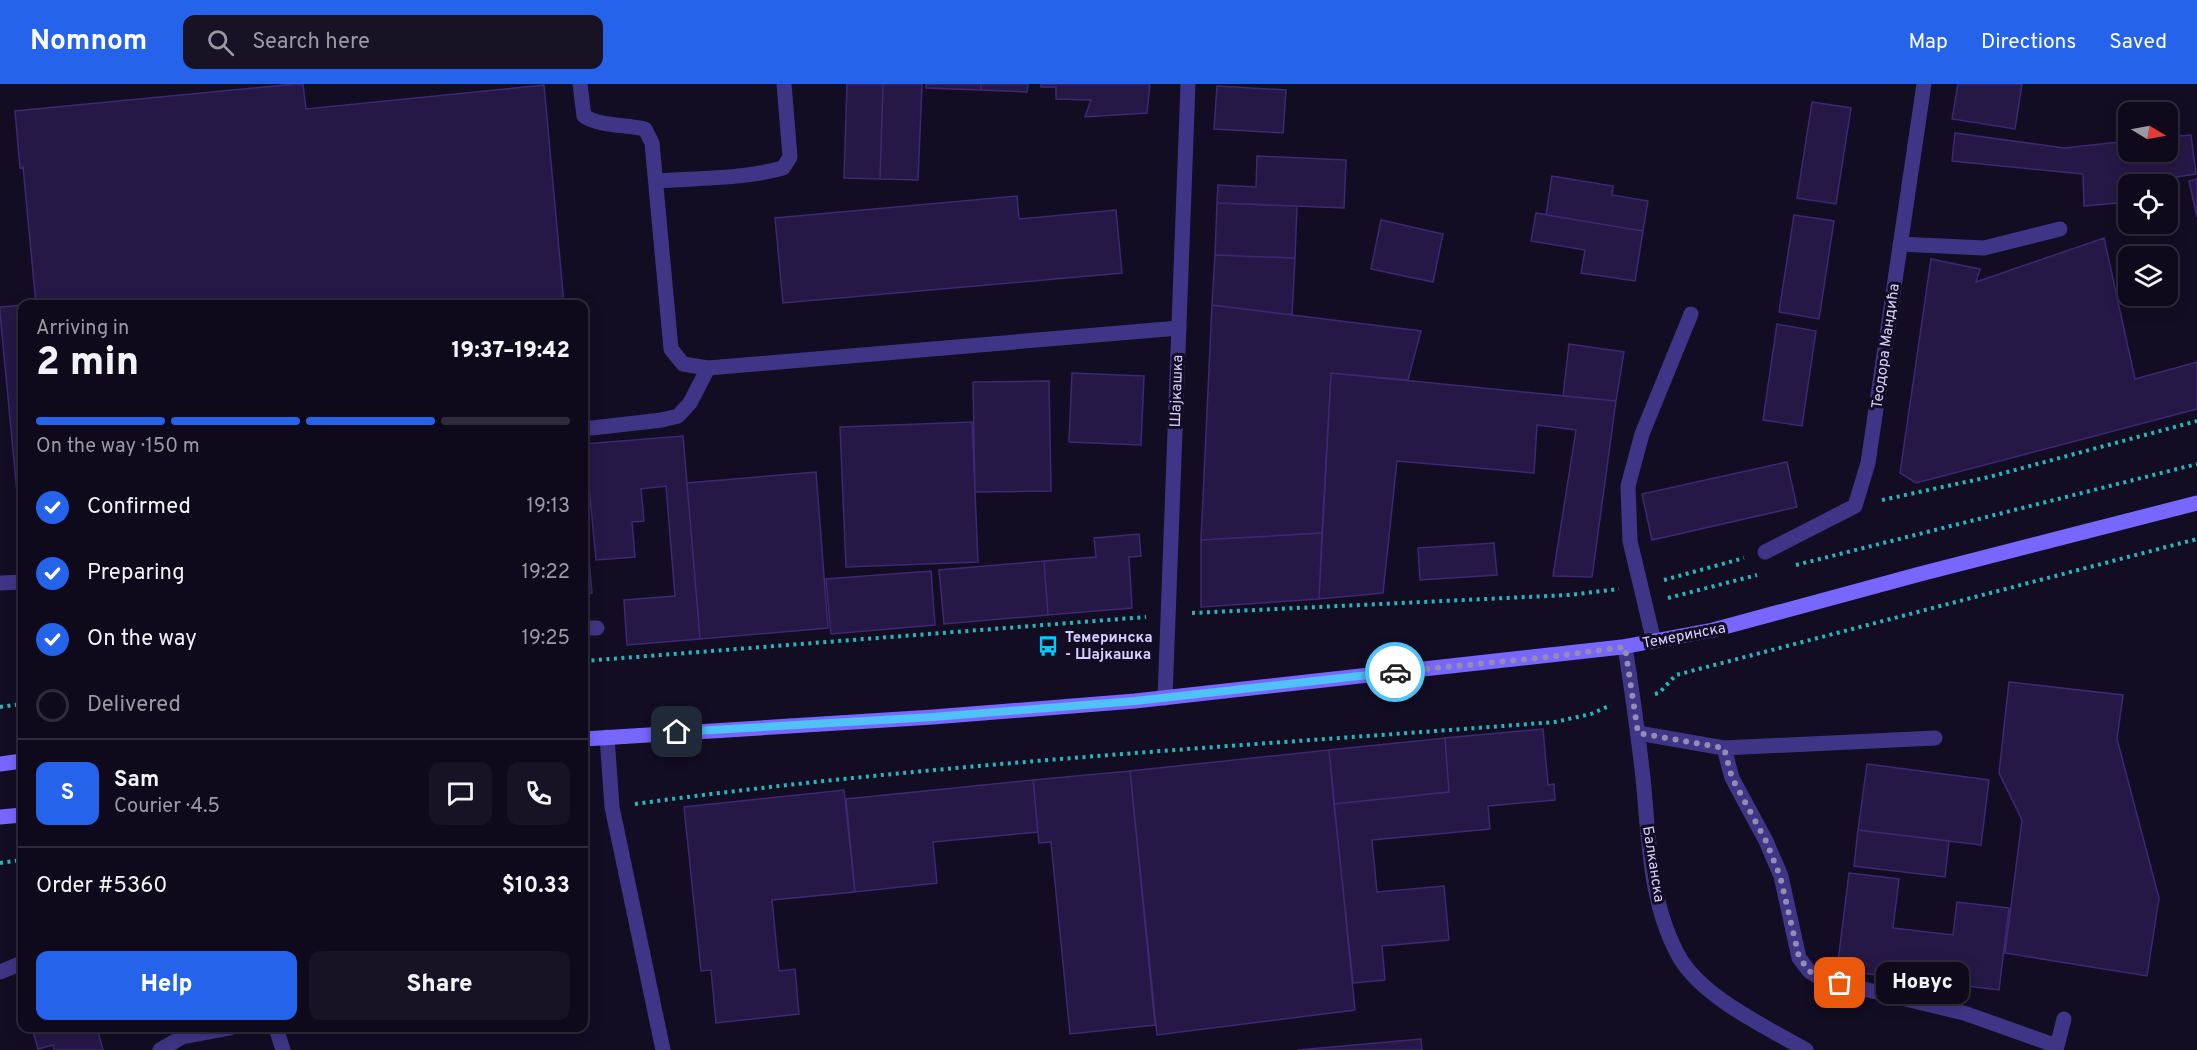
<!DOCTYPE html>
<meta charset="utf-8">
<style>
body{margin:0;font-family:Overpass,sans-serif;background:#171324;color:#f1f3f6;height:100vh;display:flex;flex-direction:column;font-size:22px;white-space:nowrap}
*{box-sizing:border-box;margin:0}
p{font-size:20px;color:#9b9aa3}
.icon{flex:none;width:33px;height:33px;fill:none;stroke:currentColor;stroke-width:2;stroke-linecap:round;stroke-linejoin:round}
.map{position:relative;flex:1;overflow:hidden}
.side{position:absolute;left:18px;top:216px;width:570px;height:732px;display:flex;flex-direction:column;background:#0e0a1b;border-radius:12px;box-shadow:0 3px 15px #0003,0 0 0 2px #2e2b3a}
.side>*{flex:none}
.needle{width:39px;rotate:100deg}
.fabs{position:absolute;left:2118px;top:18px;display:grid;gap:12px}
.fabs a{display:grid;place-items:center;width:60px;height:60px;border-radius:12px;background:#0e0a1b;box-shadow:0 3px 15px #0003,0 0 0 2px #2e2b3a;font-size:30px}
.pin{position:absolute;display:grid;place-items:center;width:51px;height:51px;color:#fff;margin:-26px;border-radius:12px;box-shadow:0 3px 9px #0006}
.courier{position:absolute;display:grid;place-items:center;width:60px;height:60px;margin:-30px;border:4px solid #4fc3f7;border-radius:50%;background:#fff;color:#222;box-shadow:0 2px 8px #0007}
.bubble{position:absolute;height:42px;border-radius:12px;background:#0e0a1b;box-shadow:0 3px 15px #0003,0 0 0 2px #2e2b3a;font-size:20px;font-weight:800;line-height:42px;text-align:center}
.headline em{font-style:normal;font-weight:800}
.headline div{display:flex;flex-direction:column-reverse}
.headline{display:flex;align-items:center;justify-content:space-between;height:102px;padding:0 18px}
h1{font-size:39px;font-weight:800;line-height:45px}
.bar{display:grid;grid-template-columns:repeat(4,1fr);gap:9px 6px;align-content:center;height:72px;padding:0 18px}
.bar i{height:8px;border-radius:4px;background:#2e2b3a}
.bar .on{background:#2563eb}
.bar p{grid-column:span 4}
.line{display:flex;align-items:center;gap:15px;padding:0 18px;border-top:2px solid #2e2b3a}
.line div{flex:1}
.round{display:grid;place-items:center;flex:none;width:63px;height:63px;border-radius:12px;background:#171324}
ol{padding:0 18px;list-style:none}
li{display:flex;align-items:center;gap:18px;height:66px}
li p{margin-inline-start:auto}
li .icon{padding:6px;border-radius:50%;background:#2563eb;color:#fff;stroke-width:4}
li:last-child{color:#9b9aa3}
li i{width:33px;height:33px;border:3px solid #2e2b3a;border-radius:50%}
.primary-button{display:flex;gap:12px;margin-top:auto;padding:12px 18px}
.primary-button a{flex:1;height:69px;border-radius:12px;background:#2563eb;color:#fff;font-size:24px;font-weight:800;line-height:69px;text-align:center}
.primary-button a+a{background:#171324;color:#f1f3f6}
header{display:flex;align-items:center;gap:36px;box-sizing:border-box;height:84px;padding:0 30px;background:#2563eb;color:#fff}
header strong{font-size:28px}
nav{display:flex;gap:33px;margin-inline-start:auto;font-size:21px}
.search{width:420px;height:54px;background:#171324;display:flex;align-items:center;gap:15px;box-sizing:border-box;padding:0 21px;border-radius:12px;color:#9b9aa3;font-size:22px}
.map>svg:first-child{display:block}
.building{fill:#251846;stroke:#3e2873;stroke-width:1.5}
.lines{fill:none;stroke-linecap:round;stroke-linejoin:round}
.path{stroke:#27b7bb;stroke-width:4;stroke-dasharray:3 4.5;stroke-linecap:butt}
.service{stroke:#3f3586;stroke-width:15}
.minor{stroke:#3f3586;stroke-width:15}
.secondary{stroke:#7867ff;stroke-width:15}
.done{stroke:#948cb2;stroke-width:6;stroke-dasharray:0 10.8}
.route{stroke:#4fc3f7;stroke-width:8}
.labels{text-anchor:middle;stroke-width:6;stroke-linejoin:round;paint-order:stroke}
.street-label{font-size:15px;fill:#d9d0ff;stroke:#130d24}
.poi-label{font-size:15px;font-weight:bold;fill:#d9d0ff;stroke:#130d24;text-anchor:start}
</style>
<header>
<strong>Nomnom</strong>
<div class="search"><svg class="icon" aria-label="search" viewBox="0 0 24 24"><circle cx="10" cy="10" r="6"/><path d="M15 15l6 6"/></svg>Search here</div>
<nav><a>Map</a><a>Directions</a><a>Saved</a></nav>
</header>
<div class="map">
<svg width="2197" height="966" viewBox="0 0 2197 966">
<rect width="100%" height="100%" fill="#130d24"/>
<path class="building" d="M295,0H303L306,25L544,1L564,220H25H36L23,83L20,84L15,27Z
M847,0H883L880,95L844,94Z
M883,0H922L918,96L880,95Z
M926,0H981V6L926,4Z
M981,0H1028L1027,8L981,6Z
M1041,0H1150L1147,29L1085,33L1091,16L1056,15V3H1041Z
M1958,0H2022L2015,45L1952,35Z
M1217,2L1286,6L1283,49L1214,45Z
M1812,18L1851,24L1836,120L1797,114Z
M1955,49L2064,64L2128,57V68H2168V53L2191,51L2196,90L2155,96V100H2128V118L2084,122L2083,90L1952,77Z
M1257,72L1346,76L1344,124L1217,119L1218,101L1256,103Z
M1552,92L1613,102L1612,111L1648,117L1643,147L1546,131Z
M2197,95V133L2189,97Z
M1017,112L1019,135L1116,126L1122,189L783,219L775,134Z
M1217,119L1297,122L1295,174L1215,171Z
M1536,129L1643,147L1635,197L1581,189L1585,166L1531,157Z
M1794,131L1834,137L1819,235L1779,228Z
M1381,136L1443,150L1433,198L1371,185Z
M2104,154L2135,295L2197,278V325L1916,399L1900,389L1931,175L1980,185L1976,198Z
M1215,171L1295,174L1292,231L1212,221Z
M22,221V461L0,229V223Z
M1212,221L1421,247L1408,296L1331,289L1322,449L1201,456Z
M1777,240L1816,247L1802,342L1763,336Z
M1569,260L1624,268L1616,317L1563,312Z
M1072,289L1144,292L1141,361L1069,358Z
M1331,289L1616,317L1592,493L1553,492L1576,346L1537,341L1534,389L1397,377L1383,509L1319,515Z
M1049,297L1051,407L975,408L973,298Z
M972,338L978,478L846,483L840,343Z
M683,352L700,555L627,561L624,516L675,512L666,402L641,405L644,437L632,438L635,473L596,476L585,360Z
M1787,378L1797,423L1652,456L1642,410Z
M816,388L828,544L700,555L687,399Z
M584,420L592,509L584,510Z
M1322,449L1319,515L1201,523V456Z
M1139,450L1141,472L1129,473L1132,524L1048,531L1044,477L1096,473L1094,454Z
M1494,459L1497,491L1420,496L1418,464Z
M1044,477L1048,531L944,540L939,486Z
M931,487L935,541L831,550L826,495Z
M2009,598L2123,611L2117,655L2159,814L2147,892L2005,869L2022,736L1999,689Z
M1543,645L1548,701L1554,700L1555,716L1488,722L1490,745L1372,756L1377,808L1444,802L1449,856L1382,862L1385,896L1353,899L1334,720L1449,708L1445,654Z
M1445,654L1449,708L1334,720L1329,666Z
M1329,666L1355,926L1157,951L1130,687Z
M1867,680L1989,696L1981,761L1858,746Z
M1130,687L1155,941L1070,950L1051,758L1039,759L1033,696Z
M1033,696L1038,748L933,758L937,799L855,808L846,715Z
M844,706L855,808L772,816L779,887L795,885L799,930L716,939L711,886L701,887L684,723Z
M1858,746L1949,757L1945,793L1854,782Z
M1849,789L1899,795L1893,844L1953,851L1957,818L2009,824L1999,906L1837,886Z
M32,944H114L98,948L103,966H54L53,961L38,965Z
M1421,955L1422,966H1298Z"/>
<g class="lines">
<path class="path" d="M1882,416L1989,393L2197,337
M1796,481L2197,380
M1664,496L1744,474
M1668,514L1757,491
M1192,529L1569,511L1619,505
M584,577L1146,533
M1655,610L1659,609L1676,591L2197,455
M0,623L22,620
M635,720C940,678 1248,662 1555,638L1591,630L1611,621
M0,779L22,776"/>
<path class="service" d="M580,0L584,32C601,43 625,40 645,45L652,59L671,265L683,280L708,284L1179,244
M656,97C698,94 743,95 783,84L790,73L784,0
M1900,160L1984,164L2060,145
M592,344L662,336L678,332L690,319L708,284
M0,499L22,498
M584,544H597
M1638,649L1724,664L1935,654
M1724,664L1732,694L1766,757L1781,792L1799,874L1809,887L1822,895L1964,929L2057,962
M0,888L22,879
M276,944L283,966
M160,966L182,953L230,944
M2056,966L2064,935"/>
<path class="minor" d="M1765,468L1855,422L1868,379L1924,0
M1654,558L1630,457L1628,402L1642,350L1691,230
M1625,563C1632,606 1638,650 1643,694C1649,754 1649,822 1681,876C1706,915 1766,943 1806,966
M1165,614L1188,0
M607,653L612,723L663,966"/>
<path class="secondary" d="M584,655L933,633L1135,617L1622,563L1713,546L1920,490L2197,419
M0,680L22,677
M0,733L22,731"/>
</g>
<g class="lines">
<path class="done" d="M1395,588L1549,573L1625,563L1638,649L1724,664L1732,694L1766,757L1780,792L1799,873L1809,887L1822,895L1840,899"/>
<path class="route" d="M677,648L933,633L1135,617L1395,588"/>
</g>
<defs>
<g id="bus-bare" transform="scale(1.62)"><path d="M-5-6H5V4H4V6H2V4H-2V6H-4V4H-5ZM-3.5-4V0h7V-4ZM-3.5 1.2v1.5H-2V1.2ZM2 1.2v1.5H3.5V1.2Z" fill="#00cbfb" stroke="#130d24" stroke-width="2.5" paint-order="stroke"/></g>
</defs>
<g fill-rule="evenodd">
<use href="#bus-bare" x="1048" y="562"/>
</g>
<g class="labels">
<g class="street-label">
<text transform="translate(1885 262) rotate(-82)" y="5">Теодора Мандића</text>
<text transform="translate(1176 307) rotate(-88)" y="5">Шајкашка</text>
<text transform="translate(1684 551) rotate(-11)" y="5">Темеринска</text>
<text transform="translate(1654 780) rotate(81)" y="5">Балканска</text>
</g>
<g class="poi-label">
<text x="1065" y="558">Темеринска<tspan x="1065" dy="17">- Шајкашка</tspan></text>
</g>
</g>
</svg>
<div class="fabs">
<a><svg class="needle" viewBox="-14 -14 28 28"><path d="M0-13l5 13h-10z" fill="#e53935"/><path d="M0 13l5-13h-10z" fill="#9b9aa3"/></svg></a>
<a><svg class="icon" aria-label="locate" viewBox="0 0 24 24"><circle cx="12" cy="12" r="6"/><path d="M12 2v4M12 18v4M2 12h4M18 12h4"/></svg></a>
<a><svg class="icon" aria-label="layers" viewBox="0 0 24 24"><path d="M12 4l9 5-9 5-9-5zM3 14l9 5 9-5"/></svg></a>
</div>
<div class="pin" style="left:1840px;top:899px;background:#ea580c"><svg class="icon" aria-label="bag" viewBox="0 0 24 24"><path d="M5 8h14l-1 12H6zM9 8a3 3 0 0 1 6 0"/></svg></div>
<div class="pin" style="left:677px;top:648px;background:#1f2937"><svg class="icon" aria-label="home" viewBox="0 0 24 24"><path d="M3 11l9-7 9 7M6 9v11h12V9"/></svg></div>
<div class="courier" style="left:1395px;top:588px"><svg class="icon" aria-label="car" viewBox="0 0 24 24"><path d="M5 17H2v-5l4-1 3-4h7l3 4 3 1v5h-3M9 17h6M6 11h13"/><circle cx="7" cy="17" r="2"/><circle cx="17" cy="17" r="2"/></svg></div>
<div class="bubble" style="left:1876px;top:878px;width:93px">Новус</div>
<section class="side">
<div class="headline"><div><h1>2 min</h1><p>Arriving in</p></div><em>19:37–19:42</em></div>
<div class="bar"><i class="on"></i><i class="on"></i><i class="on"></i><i></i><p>On the way · 150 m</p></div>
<ol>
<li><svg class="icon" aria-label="check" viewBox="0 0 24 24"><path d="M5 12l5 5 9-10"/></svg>Confirmed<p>19:13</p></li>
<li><svg class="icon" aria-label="check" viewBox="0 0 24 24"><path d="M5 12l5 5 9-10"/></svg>Preparing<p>19:22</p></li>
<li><svg class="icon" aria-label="check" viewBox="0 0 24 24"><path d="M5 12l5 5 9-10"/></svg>On the way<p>19:25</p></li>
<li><i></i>Delivered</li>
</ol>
<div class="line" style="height:108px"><b class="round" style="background:#2563eb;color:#fff">S</b><div><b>Sam</b><p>Courier · 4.5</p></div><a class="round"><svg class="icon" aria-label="chat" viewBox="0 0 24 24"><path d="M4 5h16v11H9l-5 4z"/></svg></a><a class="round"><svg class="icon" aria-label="phone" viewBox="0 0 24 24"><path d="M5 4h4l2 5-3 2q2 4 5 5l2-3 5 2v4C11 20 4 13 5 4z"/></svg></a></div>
<div class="line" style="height:78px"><div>Order #5360</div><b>$10.33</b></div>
<div class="primary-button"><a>Help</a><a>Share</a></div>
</section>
</div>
